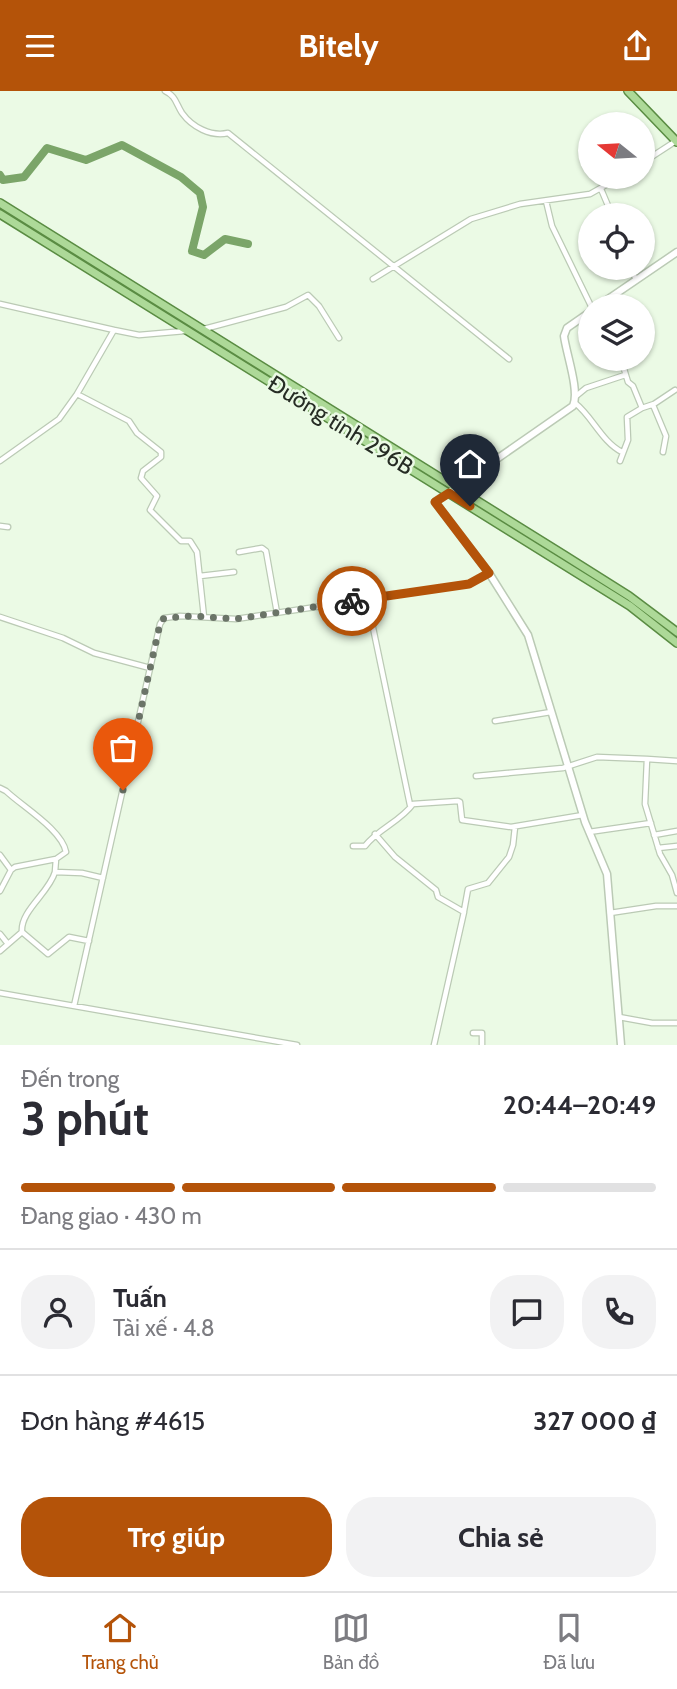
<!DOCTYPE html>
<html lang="vi">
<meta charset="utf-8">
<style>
body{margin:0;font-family:Cabin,sans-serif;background:#f2f2f3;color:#2b2b33;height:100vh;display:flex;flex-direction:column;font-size:26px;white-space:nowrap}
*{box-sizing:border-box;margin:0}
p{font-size:23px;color:#7c7c81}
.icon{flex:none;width:38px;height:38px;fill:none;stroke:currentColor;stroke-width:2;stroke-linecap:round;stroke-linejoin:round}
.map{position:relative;height:954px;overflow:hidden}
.drawer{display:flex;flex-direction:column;background:#fff;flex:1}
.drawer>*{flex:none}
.needle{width:46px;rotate:288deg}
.buttons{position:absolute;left:578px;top:21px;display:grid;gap:14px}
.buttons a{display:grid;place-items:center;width:77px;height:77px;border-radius:50%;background:#fff;box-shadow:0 2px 5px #0004;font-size:35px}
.pin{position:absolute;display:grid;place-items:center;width:60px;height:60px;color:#fff;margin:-72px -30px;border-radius:50% 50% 50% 0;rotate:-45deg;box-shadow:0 0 7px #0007}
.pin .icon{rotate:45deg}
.courier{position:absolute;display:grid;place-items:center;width:70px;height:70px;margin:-35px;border:5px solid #b45309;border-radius:50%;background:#fff;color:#222;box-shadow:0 2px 9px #0007}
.summary em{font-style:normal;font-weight:800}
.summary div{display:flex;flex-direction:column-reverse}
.summary{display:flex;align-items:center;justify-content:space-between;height:119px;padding:0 21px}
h1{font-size:46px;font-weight:800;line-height:52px}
.bar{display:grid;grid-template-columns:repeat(4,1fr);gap:10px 7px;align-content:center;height:84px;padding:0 21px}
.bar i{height:9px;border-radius:5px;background:#e1e1e2}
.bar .on{background:#b45309}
.bar p{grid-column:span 4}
.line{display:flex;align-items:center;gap:18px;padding:0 21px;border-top:2px solid #e1e1e2}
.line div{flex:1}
.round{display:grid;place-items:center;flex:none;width:74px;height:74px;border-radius:28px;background:#f2f2f3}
.cta{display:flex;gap:14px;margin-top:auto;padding:14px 21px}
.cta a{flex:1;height:80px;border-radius:28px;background:#b45309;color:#fff;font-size:28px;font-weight:800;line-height:80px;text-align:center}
.cta a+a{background:#f2f2f3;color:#2b2b33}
header{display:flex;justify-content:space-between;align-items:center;height:91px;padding:0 21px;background:#b45309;color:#fff;font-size:32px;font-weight:800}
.menu{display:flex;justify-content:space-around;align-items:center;height:98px;border-top:2px solid #e1e1e2;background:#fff;font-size:19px;color:#7c7c81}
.menu a{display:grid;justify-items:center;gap:4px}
.menu .on{color:#b45309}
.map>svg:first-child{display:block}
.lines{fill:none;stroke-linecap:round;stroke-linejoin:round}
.river{stroke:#7ba569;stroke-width:8}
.minor-casing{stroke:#bbcab5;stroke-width:7}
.tertiary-casing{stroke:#bbcab5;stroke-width:9}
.primary-casing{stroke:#5a8c43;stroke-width:10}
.minor{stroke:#fff;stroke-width:4.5}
.tertiary{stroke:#fff;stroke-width:6}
.primary{stroke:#add998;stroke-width:7}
.done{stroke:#6b7468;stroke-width:7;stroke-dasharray:0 12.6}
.route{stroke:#b45309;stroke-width:9}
.labels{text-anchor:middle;stroke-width:5;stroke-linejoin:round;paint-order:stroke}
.street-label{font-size:23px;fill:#262c24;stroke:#ebfae5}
</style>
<header><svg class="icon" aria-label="menu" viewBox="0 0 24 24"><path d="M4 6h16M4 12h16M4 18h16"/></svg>Bitely<svg class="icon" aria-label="share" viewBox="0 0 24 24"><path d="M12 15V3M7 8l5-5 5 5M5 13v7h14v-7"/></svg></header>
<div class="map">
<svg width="677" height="954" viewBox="0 0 677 954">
<rect width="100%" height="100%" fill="#ebfae5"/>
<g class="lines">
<path class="river" d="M0,84L3,89L24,86L47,57L86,69L122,54L181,86L200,102L203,116L192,160L204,164L225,148L248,153"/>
<g class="minor-casing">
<path id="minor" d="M165,0C176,5 176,13 182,22C192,36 211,46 228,42L509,268
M642,72L676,50
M601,98L612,124
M546,110L552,135L591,215
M631,177L636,189
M373,188L471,128L520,113L590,103L620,86
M0,213L114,239
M204,238L286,216L308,204L319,215L339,247
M77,303L114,239L139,244L185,240
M575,306L586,297L625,284
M575,312C592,325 602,351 622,361
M653,314L666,345L663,361
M642,317L654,313L675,299
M0,370L59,328L77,303L129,330L137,342L161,361V366L143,380L141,387L157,405L150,419L181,450H190L197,461L204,526
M620,370L628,349L627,326L642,317L633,295L628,291L621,268
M0,435L8,436
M239,461L262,457L266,460L277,522
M200,485L234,481
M367,508L410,714
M0,526L63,547L94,562L150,577
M495,630L551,621
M647,668L677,670
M476,685L563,677L597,666L647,668L645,713L660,763L672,784L677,802
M0,697L6,700C23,716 62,739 66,761L56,768L55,781L82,782L103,787
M589,741L651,732
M375,743L395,766L436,799L438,806L464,821L434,954
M654,744L677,740
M353,755H365C379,737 400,731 413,713L458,710L460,711L462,729L511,736L583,724
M658,757L677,755
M0,764L11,779
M55,781C49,802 20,820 22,841L48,863L69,846L89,850
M0,800L11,779L15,776L56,768
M464,820L468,798L488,792L509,766L513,754L515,736
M610,822L656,815H677
M0,843L8,853
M0,860L22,841
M0,902L297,954
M74,915L160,533L164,527L180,525L236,528L469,493L489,482
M619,926L652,932H677
M473,942H482V954"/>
</g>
<g class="tertiary-casing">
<path id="tertiary" d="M598,215L677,161
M590,221L567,237L564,245C566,262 580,300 573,315L435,411L489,482L528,544L585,731L607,783L621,954"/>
</g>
<g class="primary-casing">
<path id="primary" d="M628,0L677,51
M0,112L564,464L629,505L677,541
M0,123L630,515L677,552"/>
</g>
<use href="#minor" class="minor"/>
<use href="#tertiary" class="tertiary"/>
<use href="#primary" class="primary"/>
</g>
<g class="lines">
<path class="done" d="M123,699L160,533L164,527L192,525L236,528L352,510"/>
<path class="route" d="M352,510L469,493L489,482L435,411L449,402L470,415"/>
</g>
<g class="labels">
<g class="street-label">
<text transform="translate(341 334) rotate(32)" y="8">Đường tỉnh 296B</text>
</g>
</g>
</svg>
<div class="buttons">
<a><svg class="needle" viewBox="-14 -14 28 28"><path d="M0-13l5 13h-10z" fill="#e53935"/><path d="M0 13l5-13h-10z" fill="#7c7c81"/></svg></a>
<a><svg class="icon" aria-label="locate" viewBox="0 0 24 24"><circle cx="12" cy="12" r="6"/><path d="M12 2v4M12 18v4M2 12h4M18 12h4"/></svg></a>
<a><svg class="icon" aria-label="layers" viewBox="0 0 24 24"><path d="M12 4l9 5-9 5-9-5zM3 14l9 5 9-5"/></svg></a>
</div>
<div class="pin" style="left:123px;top:699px;background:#ea580c"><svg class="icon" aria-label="bag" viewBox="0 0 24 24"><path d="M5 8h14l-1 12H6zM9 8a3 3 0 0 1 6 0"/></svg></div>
<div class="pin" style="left:470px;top:415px;background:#1f2937"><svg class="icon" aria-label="home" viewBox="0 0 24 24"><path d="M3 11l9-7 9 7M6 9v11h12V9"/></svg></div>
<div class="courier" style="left:352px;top:510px"><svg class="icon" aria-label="bike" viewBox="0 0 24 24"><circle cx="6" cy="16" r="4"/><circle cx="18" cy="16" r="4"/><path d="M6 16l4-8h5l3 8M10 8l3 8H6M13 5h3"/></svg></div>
</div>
<section class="drawer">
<div class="summary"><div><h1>3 phút</h1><p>Đến trong</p></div><em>20:44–20:49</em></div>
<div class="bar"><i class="on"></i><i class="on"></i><i class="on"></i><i></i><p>Đang giao · 430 m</p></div>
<div class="line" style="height:126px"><a class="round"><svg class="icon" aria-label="person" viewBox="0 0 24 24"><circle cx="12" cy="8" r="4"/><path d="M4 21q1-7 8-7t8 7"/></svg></a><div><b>Tuấn</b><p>Tài xế · 4.8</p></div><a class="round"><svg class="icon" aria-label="chat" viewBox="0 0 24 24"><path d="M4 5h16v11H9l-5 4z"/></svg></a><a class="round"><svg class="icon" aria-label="phone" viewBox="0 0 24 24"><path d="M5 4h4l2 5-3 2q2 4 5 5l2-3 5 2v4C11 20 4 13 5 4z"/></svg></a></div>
<div class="line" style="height:91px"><div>Đơn hàng #4615</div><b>327 000 ₫</b></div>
<div class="cta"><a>Trợ giúp</a><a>Chia sẻ</a></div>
</section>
<nav class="menu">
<a class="on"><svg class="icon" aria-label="home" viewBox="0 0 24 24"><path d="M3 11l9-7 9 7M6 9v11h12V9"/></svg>Trang chủ</a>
<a><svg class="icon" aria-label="map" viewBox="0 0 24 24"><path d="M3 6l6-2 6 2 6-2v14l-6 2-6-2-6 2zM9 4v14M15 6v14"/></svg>Bản đồ</a>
<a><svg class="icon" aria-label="saved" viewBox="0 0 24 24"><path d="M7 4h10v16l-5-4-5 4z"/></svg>Đã lưu</a>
</nav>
